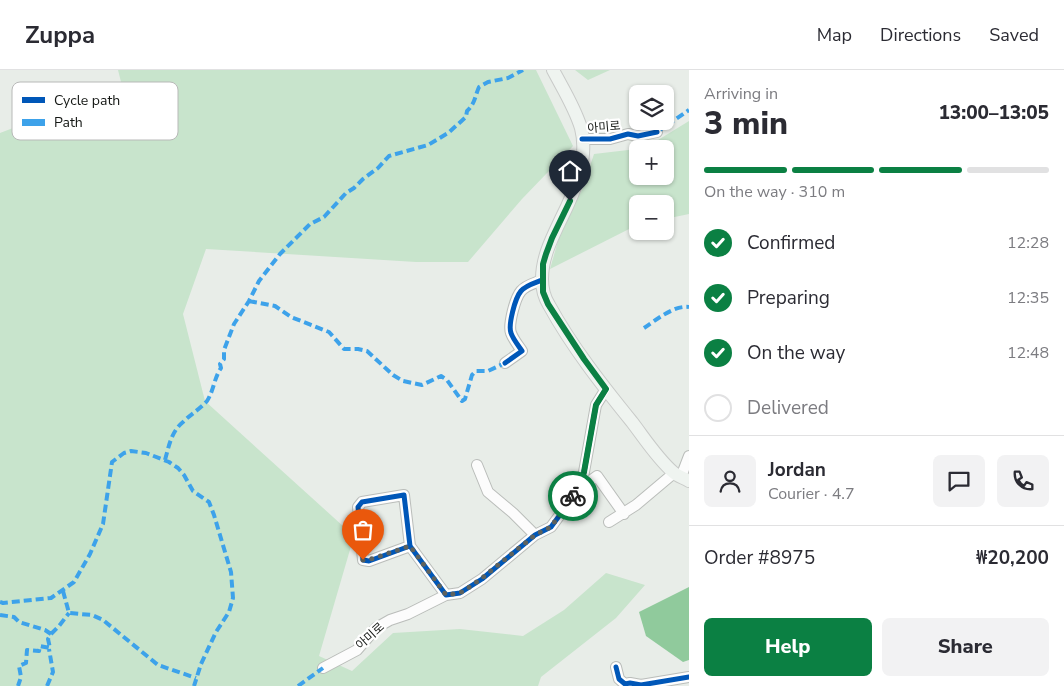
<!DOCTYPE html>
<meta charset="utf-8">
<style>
body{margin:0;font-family:"Nunito Sans","Noto Sans KR",sans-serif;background:#f2f2f3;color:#2b2b33;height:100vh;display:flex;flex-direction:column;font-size:19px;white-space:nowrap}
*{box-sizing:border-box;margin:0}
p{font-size:16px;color:#7c7c81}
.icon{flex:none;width:28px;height:28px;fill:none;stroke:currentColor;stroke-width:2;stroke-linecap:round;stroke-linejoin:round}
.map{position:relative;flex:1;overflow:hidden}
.details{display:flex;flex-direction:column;background:#fff;width:375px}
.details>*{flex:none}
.buttons{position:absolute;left:629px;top:15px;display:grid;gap:10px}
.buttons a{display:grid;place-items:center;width:45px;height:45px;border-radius:8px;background:#fff;box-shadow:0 1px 4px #0004;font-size:25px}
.pin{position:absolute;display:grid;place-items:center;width:42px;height:42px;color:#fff;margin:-51px -21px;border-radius:50% 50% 50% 0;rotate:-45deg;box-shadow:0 0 5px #0007}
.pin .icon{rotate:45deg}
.courier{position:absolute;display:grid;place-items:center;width:50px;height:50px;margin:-25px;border:4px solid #0b8043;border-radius:50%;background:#fff;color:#222;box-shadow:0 1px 6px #0007}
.overview em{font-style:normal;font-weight:800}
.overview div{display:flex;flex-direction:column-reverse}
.overview{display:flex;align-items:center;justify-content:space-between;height:85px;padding:0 15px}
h1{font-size:32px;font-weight:800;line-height:38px}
.bar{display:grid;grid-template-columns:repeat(4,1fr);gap:8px 5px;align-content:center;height:60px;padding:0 15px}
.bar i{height:6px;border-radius:4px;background:#e1e1e2}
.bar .selected{background:#0b8043}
.bar p{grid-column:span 4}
.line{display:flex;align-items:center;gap:12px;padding:0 15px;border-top:1px solid #e1e1e2}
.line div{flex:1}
.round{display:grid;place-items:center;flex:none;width:52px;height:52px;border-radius:8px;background:#f2f2f3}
ol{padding:0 15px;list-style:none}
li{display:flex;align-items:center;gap:15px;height:55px}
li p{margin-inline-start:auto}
li .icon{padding:5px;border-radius:50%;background:#0b8043;color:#fff;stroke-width:4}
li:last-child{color:#7c7c81}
li i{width:28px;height:28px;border:2px solid #e1e1e2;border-radius:50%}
.button{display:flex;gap:10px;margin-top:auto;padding:10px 15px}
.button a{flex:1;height:58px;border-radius:8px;background:#0b8043;color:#fff;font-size:20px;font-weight:800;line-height:58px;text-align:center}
.button a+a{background:#f2f2f3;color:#2b2b33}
header{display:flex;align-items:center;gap:30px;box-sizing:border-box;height:70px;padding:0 25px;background:#fff;border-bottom:1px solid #e1e1e2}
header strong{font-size:24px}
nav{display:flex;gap:28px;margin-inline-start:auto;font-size:18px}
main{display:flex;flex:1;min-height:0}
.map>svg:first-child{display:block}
.green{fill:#c8e4cc;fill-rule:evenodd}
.water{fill:#90ca9c}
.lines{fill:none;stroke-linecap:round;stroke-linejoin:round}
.minor-casing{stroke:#babdba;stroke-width:12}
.major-casing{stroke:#c8cac8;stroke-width:14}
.minor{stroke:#fcfcfc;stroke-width:10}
.major{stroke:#eff4f0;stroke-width:12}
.quiet{stroke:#3da2ea;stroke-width:4;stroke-dasharray:8 4;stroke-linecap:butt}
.cycleway-casing{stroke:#fff;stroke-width:8}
.cycleway{stroke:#0057b8;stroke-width:5}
.done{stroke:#5e625e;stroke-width:5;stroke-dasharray:0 9}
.route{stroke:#0b8043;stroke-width:6}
.labels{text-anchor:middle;stroke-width:4.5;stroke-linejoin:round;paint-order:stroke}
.street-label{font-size:12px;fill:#141714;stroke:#fff}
.key{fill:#fff;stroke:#b8b9b8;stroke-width:1}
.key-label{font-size:14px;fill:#141714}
</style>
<header>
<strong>Zuppa</strong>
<nav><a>Map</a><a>Directions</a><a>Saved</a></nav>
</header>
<main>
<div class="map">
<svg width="689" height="616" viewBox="0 0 689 616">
<rect width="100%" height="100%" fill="#e8ede8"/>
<path class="green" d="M118,0H536L573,76L522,129L468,192H416L206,179L183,244L205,331L354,466L319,586L352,601L393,563L460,559L523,566L564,540L606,503L645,515L616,548L541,607L538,616H0V63L122,16Z
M575,0H610L588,10Z
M689,51V144L665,149V134H638L637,155L550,199L562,157L582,120L594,84L645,78ZM638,79H665V106H638Z"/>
<path class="water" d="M689,517V590L683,592L646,566L639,542Z"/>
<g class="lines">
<g class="minor-casing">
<path id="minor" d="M582,69H610L628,64L638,66L657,62
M505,293L522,281C518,275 513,269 511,263C508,255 515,228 521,221C526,215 535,213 542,210
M477,395L488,422L513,443L535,465
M681,407L689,386
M579,419L597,406L624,444
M609,452L636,435L674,403
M410,476L369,491L363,490L358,437L362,432L404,425L410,476L446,525L460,523L482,509L535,465L551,457L579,419L584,402L596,335L606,319
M616,597L619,609L625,614L630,613L641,615L689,607
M323,598L357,580L376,558L390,550L408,544L446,525"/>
</g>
<g class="major-casing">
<path id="major" d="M553,0C563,19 575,38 581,58C589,89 575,121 561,149C552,168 542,187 542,209C542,218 544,227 549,235C572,277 602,315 632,352C645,369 657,388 673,402C677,406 684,408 689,411"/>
</g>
<use href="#minor" class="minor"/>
<use href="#major" class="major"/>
<path class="quiet" d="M657,62L689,40
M249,231L275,236L291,247L329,262L344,279H358L367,281L393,305L403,311L422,315L441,306L447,310L462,331L465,329L472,305L476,301H488L505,293
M644,258C656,250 674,235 689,237
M165,390C169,376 171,362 183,352C191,344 200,339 207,331C214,320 214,308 221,298L220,294L224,289V280L234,254L249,231L259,211L280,184L310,154L324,147L346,123L354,118L363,109L378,98L389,86L428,75L448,63L466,47L467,41C475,34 475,26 479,17L488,12L508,8L523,0
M63,521L69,543L92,545L103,550L158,595L196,608
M0,532L3,533L51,528L74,512L90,484L103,454L112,392L124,383L131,381L146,383L169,392L178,398L184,405L193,421L209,432L214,445L231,502L233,528L229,542L216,562L201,594L194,616
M0,545L14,547L19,552L45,560L51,564L48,569L50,578L40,576L39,581L27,580L26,593L19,596L21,607L18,616
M51,564L59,556L69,543
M47,616L53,602L49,579
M298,616L323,598"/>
<g class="cycleway-casing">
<path id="cycleway" d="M582,69H610L628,64L638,66L657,62
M505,293L522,281C518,275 513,269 511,263C508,255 515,228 521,221C526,215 535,213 542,210
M410,476L369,491L363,490L358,437L362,432L404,425L410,476L446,525L460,523L482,509L535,465L551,457L579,419L584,402L596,335L606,319
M616,597L619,609L625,614L630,613L641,615L689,607"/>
</g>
<use href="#cycleway" class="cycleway"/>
</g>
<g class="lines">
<path class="done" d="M363,490H368L410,476L446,525L460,523L471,516L482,508L535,465L551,457L573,426"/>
<path class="route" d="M570,131L552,168L546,184L543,194V222L548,234L584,289L606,319L596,335L584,402L579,419L573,426"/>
</g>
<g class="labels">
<g class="street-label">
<text transform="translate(604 57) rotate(-5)" y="4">아미로</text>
<text transform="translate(370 566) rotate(-42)" y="4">아미로</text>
</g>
</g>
<rect x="12" y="12" width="166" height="58" rx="8" class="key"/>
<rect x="22" y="27" width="23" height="6" fill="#0057b8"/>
<rect x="22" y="49" width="23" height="7" fill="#3da2ea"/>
<g class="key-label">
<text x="54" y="35">Cycle path</text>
<text x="54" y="57">Path</text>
</g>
</svg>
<div class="buttons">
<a><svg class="icon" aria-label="layers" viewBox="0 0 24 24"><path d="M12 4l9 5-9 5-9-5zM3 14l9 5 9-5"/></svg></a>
<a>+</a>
<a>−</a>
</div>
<div class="pin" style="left:363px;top:490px;background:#ea580c"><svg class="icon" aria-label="bag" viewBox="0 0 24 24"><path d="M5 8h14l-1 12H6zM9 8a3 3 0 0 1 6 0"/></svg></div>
<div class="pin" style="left:570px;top:131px;background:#1f2937"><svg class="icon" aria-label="home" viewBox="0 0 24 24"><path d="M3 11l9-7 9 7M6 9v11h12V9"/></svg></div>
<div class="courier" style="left:573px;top:426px"><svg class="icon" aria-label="bike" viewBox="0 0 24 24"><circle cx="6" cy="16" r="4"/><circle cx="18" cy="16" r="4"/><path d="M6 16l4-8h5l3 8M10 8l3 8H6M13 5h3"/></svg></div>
</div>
<section class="details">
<div class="overview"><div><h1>3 min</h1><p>Arriving in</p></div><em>13:00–13:05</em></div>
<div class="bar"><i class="selected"></i><i class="selected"></i><i class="selected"></i><i></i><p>On the way · 310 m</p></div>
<ol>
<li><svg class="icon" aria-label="check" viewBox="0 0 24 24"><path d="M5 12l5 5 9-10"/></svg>Confirmed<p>12:28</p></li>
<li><svg class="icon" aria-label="check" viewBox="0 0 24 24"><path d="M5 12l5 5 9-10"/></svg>Preparing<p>12:35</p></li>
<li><svg class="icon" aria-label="check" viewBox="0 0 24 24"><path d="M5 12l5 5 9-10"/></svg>On the way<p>12:48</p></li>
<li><i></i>Delivered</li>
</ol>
<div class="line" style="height:90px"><a class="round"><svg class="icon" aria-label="person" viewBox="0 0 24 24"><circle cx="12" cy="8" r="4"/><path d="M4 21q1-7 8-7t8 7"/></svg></a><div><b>Jordan</b><p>Courier · 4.7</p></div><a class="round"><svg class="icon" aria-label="chat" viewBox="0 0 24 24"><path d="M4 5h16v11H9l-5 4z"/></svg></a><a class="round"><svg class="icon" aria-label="phone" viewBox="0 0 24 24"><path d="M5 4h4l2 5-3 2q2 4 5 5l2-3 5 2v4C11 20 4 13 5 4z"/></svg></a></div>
<div class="line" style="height:65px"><div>Order #8975</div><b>₩20,200</b></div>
<div class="button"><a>Help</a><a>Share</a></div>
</section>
</main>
